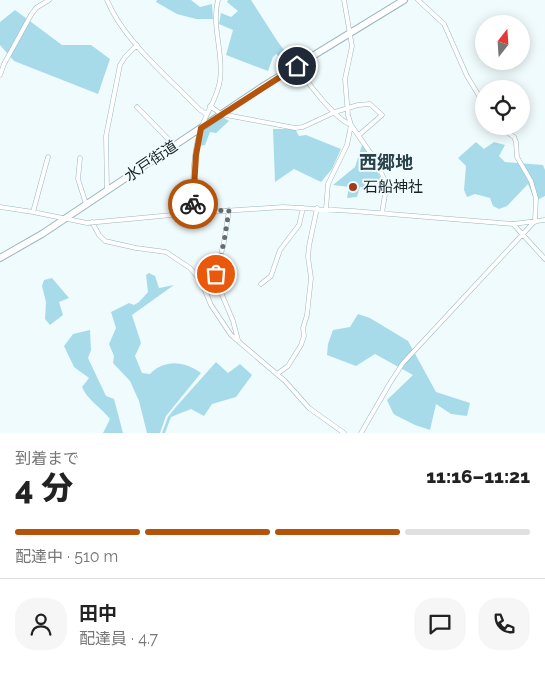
<!DOCTYPE html>
<html lang="ja">
<meta charset="utf-8">
<style>
body{margin:0;font-family:Raleway,"Noto Sans JP",sans-serif;background:#f6f6f6;color:#222;height:100vh;display:flex;flex-direction:column;font-size:19px;white-space:nowrap}
*{box-sizing:border-box;margin:0}
p{font-size:16px;color:#767676}
.icon{flex:none;width:28px;height:28px;fill:none;stroke:currentColor;stroke-width:2;stroke-linecap:round;stroke-linejoin:round}
.map{position:relative;height:433px;overflow:hidden}
.details{display:flex;flex-direction:column;background:#fff;flex:1}
.details>*{flex:none}
.needle{width:32px;rotate:17deg}
.tools{position:absolute;left:475px;top:15px;display:grid;gap:10px}
.tools a{display:grid;place-items:center;width:55px;height:55px;border-radius:50%;background:#fff;box-shadow:0 2px 12px #0003;font-size:25px}
.pin{position:absolute;display:grid;place-items:center;width:42px;height:42px;color:#fff;margin:-21px;border:2px solid #fff;border-radius:50%;box-shadow:0 1px 5px #0007}
.courier{position:absolute;display:grid;place-items:center;width:50px;height:50px;margin:-25px;border:4px solid #b45309;border-radius:50%;background:#fff;color:#222;box-shadow:0 1px 6px #0007}
.overview em{font-style:normal;font-weight:800}
.overview div{display:flex;flex-direction:column-reverse}
.overview{display:flex;align-items:center;justify-content:space-between;height:85px;padding:0 15px}
h1{font-size:32px;font-weight:800;line-height:38px}
.bar{display:grid;grid-template-columns:repeat(4,1fr);gap:8px 5px;align-content:center;height:60px;padding:0 15px}
.bar i{height:6px;border-radius:4px;background:#e0e0e0}
.bar .current{background:#b45309}
.bar p{grid-column:span 4}
.line{display:flex;align-items:center;gap:12px;padding:0 15px;border-top:1px solid #e0e0e0}
.line div{flex:1}
.round{display:grid;place-items:center;flex:none;width:52px;height:52px;border-radius:20px;background:#f6f6f6}
.map>svg:first-child{display:block}
.green{fill:#a7dbea}
.lines{fill:none;stroke-linecap:round;stroke-linejoin:round}
.minor-casing{stroke:#9bb7bf;stroke-width:5}
.highway-casing{stroke:#9bb7bf;stroke-width:8}
.minor{stroke:#fff;stroke-width:4}
.highway{stroke:#fff;stroke-width:6}
.done{stroke:#646e72;stroke-width:5;stroke-dasharray:0 9}
.route{stroke:#b45309;stroke-width:6}
.poi-dot{fill:#a23b1a;stroke:#f0fbfe;stroke-width:2}
.labels{text-anchor:middle;stroke-width:4;stroke-linejoin:round;paint-order:stroke}
.street-label{font-size:15px;fill:#182226;stroke:#f0fbfe}
.poi-label{font-size:15px;fill:#182226;stroke:#f0fbfe;text-anchor:start}
.quarter-label{font-size:18px;font-weight:bold;fill:#294148;stroke:#f0fbfe}
</style>
<div class="map">
<svg width="545" height="433" viewBox="0 0 545 433">
<rect width="100%" height="100%" fill="#f0fbfe"/>
<path class="green" d="M157,0H191L200,7L212,4L213,19H196L177,14L156,2Z
M228,0H251L278,42L293,62L290,64L276,54L273,57L268,71L226,55L233,30L219,24L221,13L231,17L238,11L227,2Z
M15,10L62,45H91L110,59L98,94L14,61L0,45V22Z
M221,116L229,121L216,133L210,132L205,145L199,146L202,130Z
M273,129H295L299,136L306,135L341,149L332,169L321,182L294,169L275,182Z
M476,142L484,149L494,142L505,145L499,156L505,162L543,165L545,170V196L535,201L528,184L507,206L499,209L493,206L490,198L475,194L467,197L464,190L466,166L458,158Z
M362,145L372,158L382,182L376,187H360L357,197L347,198L349,187L333,185L355,167Z
M204,260L212,262L216,267L214,283L208,291L206,282L199,271Z
M149,273L155,276L159,288L174,285L132,315L141,343L135,356L142,373L150,374C165,359 184,361 201,373L166,416L160,433H147L139,401L130,381L113,363L114,356L109,344L116,328L111,312L129,303L134,305L139,302L148,292L146,275Z
M52,278L69,298L59,302L63,315L50,325L45,319L46,302L42,286L44,280Z
M358,314L370,318L408,341L436,392L470,403L467,416L451,414L436,404L430,430L415,425L395,415L393,413L387,400L413,375L375,354L356,366L327,355L328,344L333,330L350,327Z
M90,330L91,350L88,358L106,396L114,399L123,433H103L110,419C101,407 88,401 82,387L89,378L74,367L64,346L73,334Z
M216,362L228,373L240,364L252,375L236,397L212,404L204,416L191,409L171,417L165,433H162L168,417L175,408Z"/>
<g class="lines">
<g class="minor-casing">
<path id="minor" d="M107,0C123,40 169,78 199,109L206,114
M344,0L352,46L345,79L348,115L351,125L376,161L385,181L386,188L382,213
M418,0L444,24L467,76L484,104
M297,66C306,81 335,119 351,125L347,145L328,184L326,209
M0,75L4,64L31,15L36,8L49,0
M210,106L221,114L295,128L303,127L335,112L358,105L370,104L382,115L359,135
M137,107L174,145
M498,126L514,137L516,142L517,157L531,181L536,198L535,222
M80,158L78,179L86,204
M107,190L106,136L120,65L125,57L137,45
M0,207L33,212L87,223L193,213L283,207L353,211L513,224L545,220
M229,210L224,242L215,278L233,321L238,340
M33,212L48,157
M193,213C193,185 192,155 201,129C206,113 218,97 220,80C224,53 211,26 218,0
M92,222L99,235L105,241L136,248L166,252L190,268L201,281L211,305L231,335L285,381L309,408L344,433
M513,224L545,259
M261,284L271,276L280,250L299,225L303,208
M277,374L288,366L301,345L304,336L303,328L307,315L311,278L308,257L309,246L317,208
M361,433L390,383L403,363L534,222"/>
</g>
<g class="highway-casing">
<path id="highway" d="M0,258L42,234L262,87L404,0"/>
</g>
<use href="#minor" class="minor"/>
<use href="#highway" class="highway"/>
</g>
<g class="lines">
<path class="done" d="M193,204V212L229,210L224,242L216,274"/>
<path class="route" d="M193,204L196,155L201,128L297,66"/>
</g>
<circle class="poi-dot" cx="353" cy="187" r="5"/>
<g class="labels">
<g class="street-label">
<text transform="translate(151 161) rotate(-34)" y="5">水戸街道</text>
</g>
<g class="poi-label">
<text x="363" y="192">石船神社</text>
</g>
<g class="quarter-label">
<text x="386" y="169">西郷地</text>
</g>
</g>
</svg>
<div class="tools">
<a><svg class="needle" viewBox="-14 -14 28 28"><path d="M0-13l5 13h-10z" fill="#e53935"/><path d="M0 13l5-13h-10z" fill="#767676"/></svg></a>
<a><svg class="icon" aria-label="locate" viewBox="0 0 24 24"><circle cx="12" cy="12" r="6"/><path d="M12 2v4M12 18v4M2 12h4M18 12h4"/></svg></a>
</div>
<div class="pin" style="left:216px;top:274px;background:#ea580c"><svg class="icon" aria-label="bag" viewBox="0 0 24 24"><path d="M5 8h14l-1 12H6zM9 8a3 3 0 0 1 6 0"/></svg></div>
<div class="pin" style="left:297px;top:66px;background:#1f2937"><svg class="icon" aria-label="home" viewBox="0 0 24 24"><path d="M3 11l9-7 9 7M6 9v11h12V9"/></svg></div>
<div class="courier" style="left:193px;top:204px"><svg class="icon" aria-label="bike" viewBox="0 0 24 24"><circle cx="6" cy="16" r="4"/><circle cx="18" cy="16" r="4"/><path d="M6 16l4-8h5l3 8M10 8l3 8H6M13 5h3"/></svg></div>
</div>
<section class="details">
<div class="overview"><div><h1>4 分</h1><p>到着まで</p></div><em>11:16–11:21</em></div>
<div class="bar"><i class="current"></i><i class="current"></i><i class="current"></i><i></i><p>配達中 · 510 m</p></div>
<div class="line" style="height:90px"><a class="round"><svg class="icon" aria-label="person" viewBox="0 0 24 24"><circle cx="12" cy="8" r="4"/><path d="M4 21q1-7 8-7t8 7"/></svg></a><div><b>田中</b><p>配達員 · 4.7</p></div><a class="round"><svg class="icon" aria-label="chat" viewBox="0 0 24 24"><path d="M4 5h16v11H9l-5 4z"/></svg></a><a class="round"><svg class="icon" aria-label="phone" viewBox="0 0 24 24"><path d="M5 4h4l2 5-3 2q2 4 5 5l2-3 5 2v4C11 20 4 13 5 4z"/></svg></a></div>
</section>
